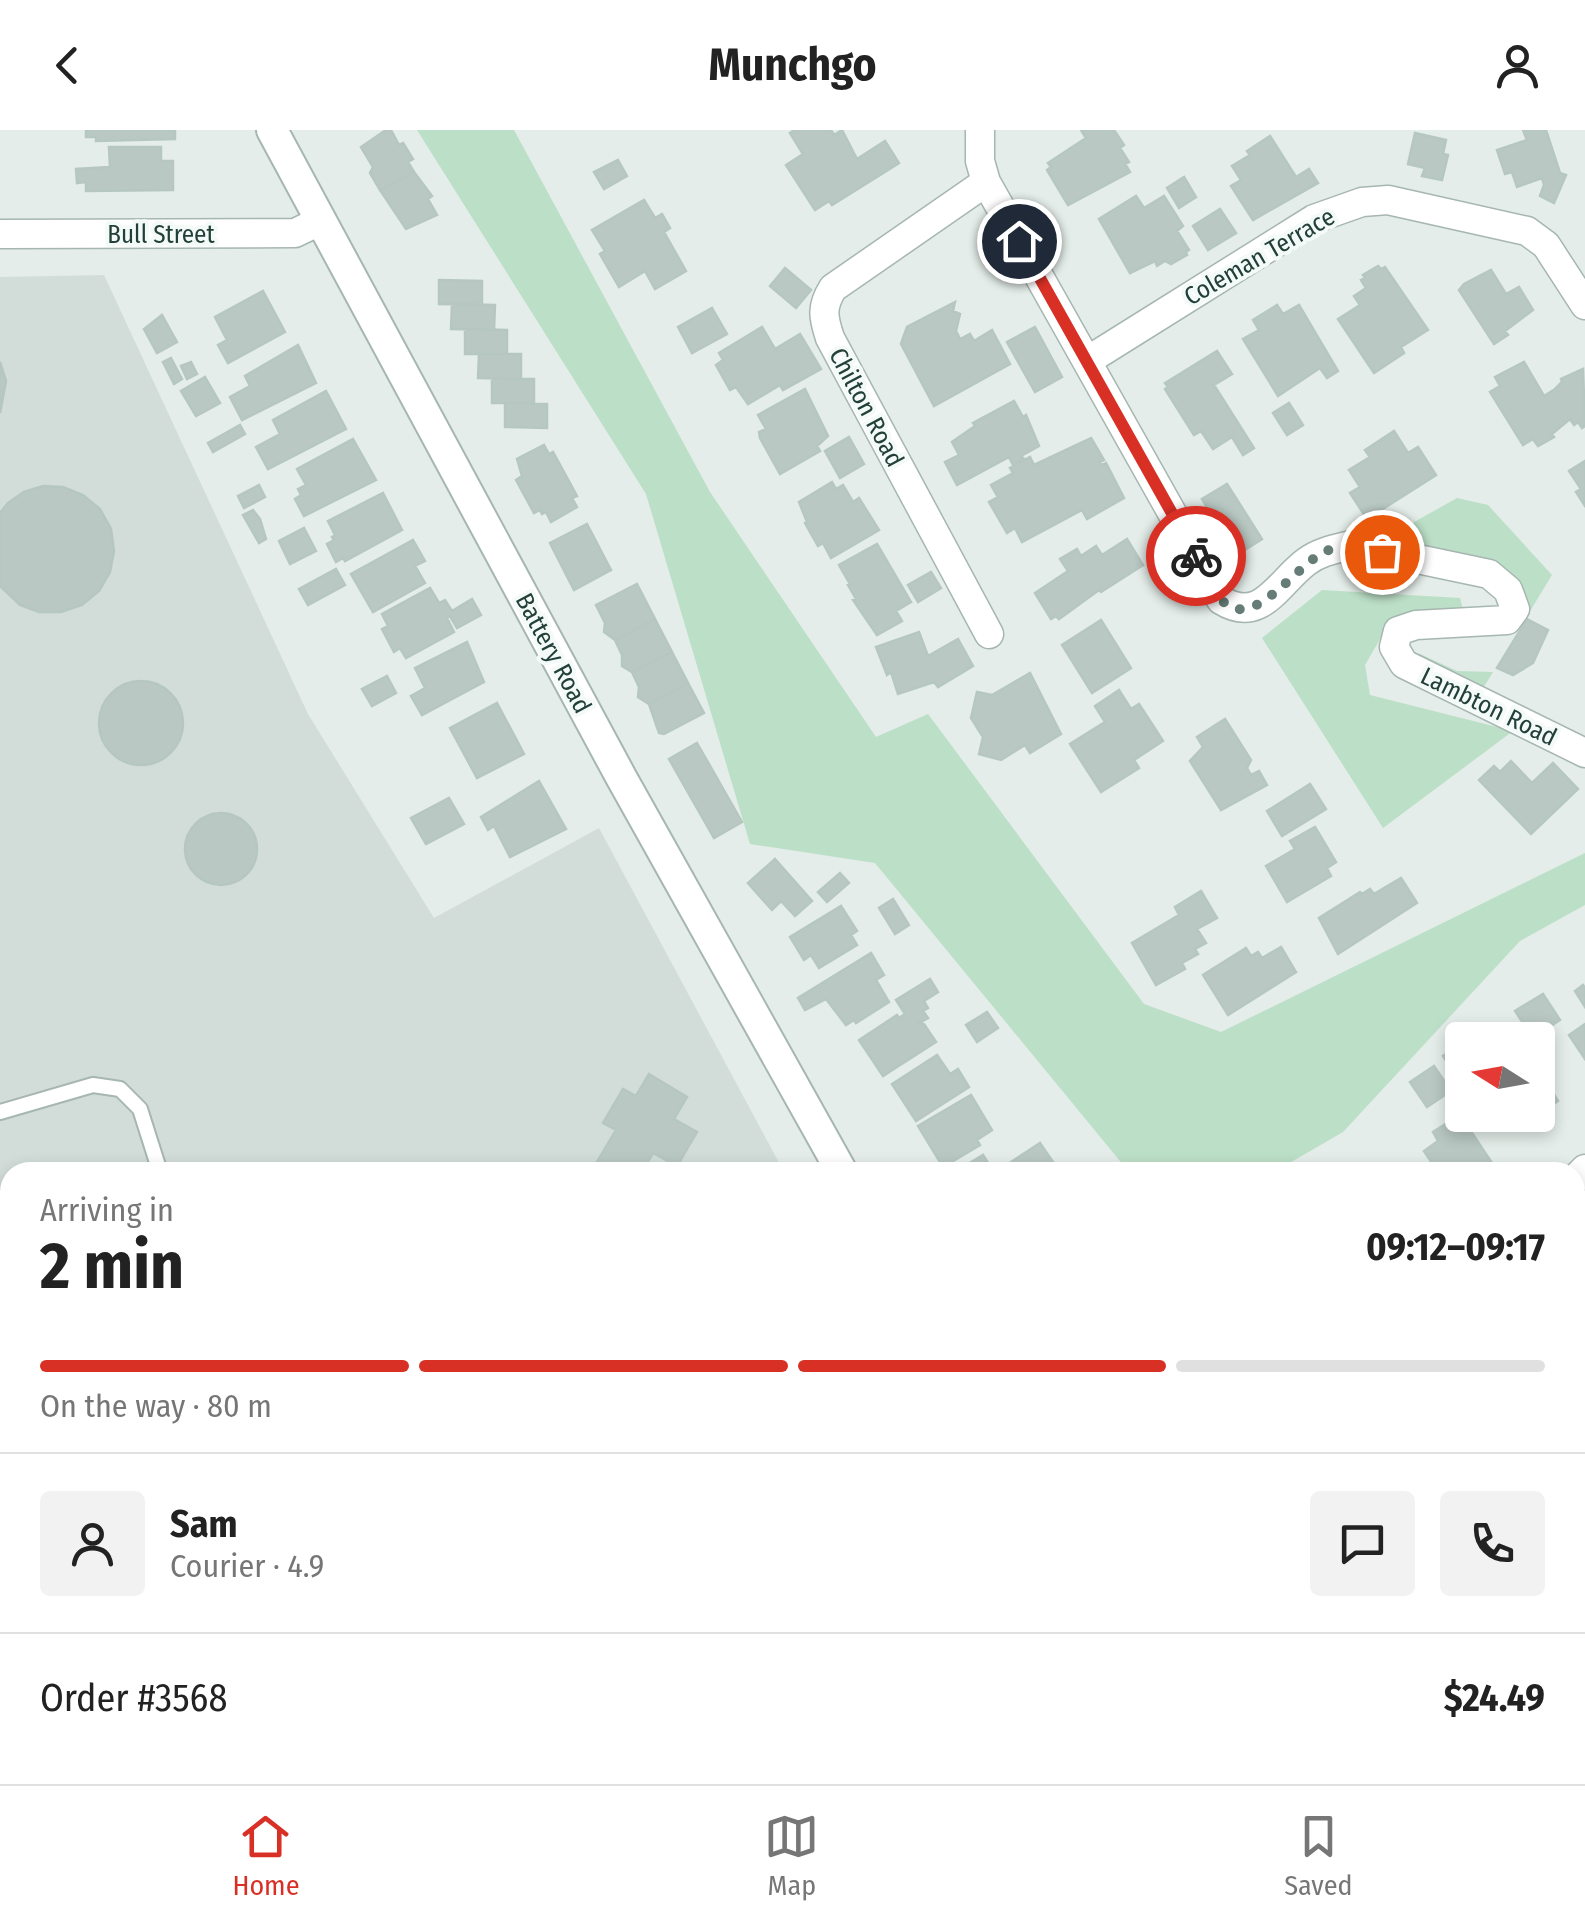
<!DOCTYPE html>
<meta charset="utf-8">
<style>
body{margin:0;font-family:"Fira Sans Condensed",sans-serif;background:#f2f2f2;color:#222;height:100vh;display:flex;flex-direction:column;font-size:38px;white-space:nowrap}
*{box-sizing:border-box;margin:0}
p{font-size:32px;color:#767676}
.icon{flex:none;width:55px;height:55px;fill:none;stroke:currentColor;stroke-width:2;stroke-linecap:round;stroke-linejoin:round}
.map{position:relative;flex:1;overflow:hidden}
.panel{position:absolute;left:0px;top:1032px;width:1585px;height:622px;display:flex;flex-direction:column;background:#fff;border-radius:30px 30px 0 0;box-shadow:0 5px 15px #0003}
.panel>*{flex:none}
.needle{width:65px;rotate:281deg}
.buttons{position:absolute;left:1445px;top:892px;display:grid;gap:20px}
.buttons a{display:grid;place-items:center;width:110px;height:110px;border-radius:10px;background:#fff;box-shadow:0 5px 15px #0003;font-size:50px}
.pin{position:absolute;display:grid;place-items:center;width:85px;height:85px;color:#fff;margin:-42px;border:5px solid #fff;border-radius:50%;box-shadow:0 2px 10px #0007}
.courier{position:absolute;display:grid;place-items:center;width:100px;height:100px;margin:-50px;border:8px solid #d93025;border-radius:50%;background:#fff;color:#222;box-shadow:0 2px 12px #0007}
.overview em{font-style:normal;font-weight:700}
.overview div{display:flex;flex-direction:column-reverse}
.overview{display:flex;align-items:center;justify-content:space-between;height:170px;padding:0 40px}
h1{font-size:65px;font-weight:700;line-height:75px}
.bar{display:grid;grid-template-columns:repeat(4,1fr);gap:15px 10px;align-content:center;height:120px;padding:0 40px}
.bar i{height:12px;border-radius:8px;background:#e0e0e0}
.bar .active{background:#d93025}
.bar p{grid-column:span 4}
.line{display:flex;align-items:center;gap:25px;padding:0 40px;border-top:2px solid #e0e0e0}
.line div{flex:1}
.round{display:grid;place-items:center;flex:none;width:105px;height:105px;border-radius:10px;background:#f2f2f2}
header{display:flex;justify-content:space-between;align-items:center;height:130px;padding:0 40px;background:#fff;font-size:45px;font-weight:700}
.tab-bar{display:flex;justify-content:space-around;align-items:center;height:140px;border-top:2px solid #e0e0e0;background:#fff;font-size:28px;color:#767676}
.tab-bar a{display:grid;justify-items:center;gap:5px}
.tab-bar .active{color:#d93025}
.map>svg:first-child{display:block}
.built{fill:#d2ddd9}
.green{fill:#bcdfc7}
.building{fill:#b9c8c3;stroke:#b6c7c1;stroke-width:2.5}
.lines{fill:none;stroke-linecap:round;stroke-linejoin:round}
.service-casing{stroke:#a6b6b1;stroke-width:18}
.minor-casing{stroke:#a6b6b1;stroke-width:31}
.tertiary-casing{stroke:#a6b6b1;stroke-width:34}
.service{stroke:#fff;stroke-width:14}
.minor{stroke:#fff;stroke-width:28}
.tertiary{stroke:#fff;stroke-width:30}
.done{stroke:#667d77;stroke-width:10;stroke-dasharray:0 18}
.route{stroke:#d93025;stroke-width:12}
.labels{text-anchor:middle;stroke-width:8;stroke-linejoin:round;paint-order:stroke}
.street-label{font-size:25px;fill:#224039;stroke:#f4faf7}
</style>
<header><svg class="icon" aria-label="back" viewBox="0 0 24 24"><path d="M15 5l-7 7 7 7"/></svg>Munchgo<svg class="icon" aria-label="person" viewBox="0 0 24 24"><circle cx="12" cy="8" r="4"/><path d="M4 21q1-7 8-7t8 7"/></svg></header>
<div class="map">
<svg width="1585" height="1654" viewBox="0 0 1585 1654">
<rect width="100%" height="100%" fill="#e4ede9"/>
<path class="built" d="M104,145L308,584L434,788L599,698L784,1042H10V1645H543L549,1654H0V147Z
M653,1645H882L886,1654H658Z"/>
<path class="green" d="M417,0H514L710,362L876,607L928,584L1144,874L1221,902L1585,723V775L1520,811L1343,1002L1274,1042H1129L875,733L750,714L646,364Z
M1457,368L1488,375L1552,445L1524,491L1498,463L1469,447L1350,428Z
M1322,460L1460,468L1466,491L1383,504L1365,535L1370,565L1513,601L1383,698L1262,508Z
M1420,524L1457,541L1493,542L1471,578L1407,527Z
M1585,1204V1363L1575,1393V1214Z
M1575,1523L1585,1543V1588L1575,1595Z
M1359,1645H1501L1487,1654H1358Z"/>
<path class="building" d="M86,0H175V9L96,11V7H86Z
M386,0H391L399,15L403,13L413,29L408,32L414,42L380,60L370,43L373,37L361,17Z
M794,0H831L834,5L842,0L857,29L885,11L899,33L832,75L829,71L815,80L786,35L803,24L790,3Z
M1081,0H1114L1124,15L1120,18L1129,32L1125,34L1130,42L1068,75L1047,40L1051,37L1048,33L1086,8Z
M1523,0H1546L1560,43L1566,45L1554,73L1540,66L1544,55L1542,48L1517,57L1512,42L1505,44L1497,20L1527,10Z
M1415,3L1446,10L1443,24L1448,25L1442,50L1422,46L1425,38L1408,34Z
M1270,6L1296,47L1309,39L1318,53L1253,90L1231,56L1241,50L1232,36L1250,25L1247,21Z
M109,17H161V31H173V60L86,61V52L77,53L76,39L110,37Z
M618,30L627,46L604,59L594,42Z
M414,42L432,66L428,69L437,85L406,99L380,60Z
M1184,47L1196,67L1179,78L1167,58Z
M1136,66L1144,78L1164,66L1183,96L1177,101L1189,120L1186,122L1187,125L1171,134L1165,131L1157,136L1155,131L1130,143L1099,89Z
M644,70L655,88L662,84L670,98L664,102L686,141L655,159L645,141L619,157L600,124L605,121L592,100Z
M1220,79L1236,103L1208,120L1193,96Z
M1378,136L1381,139L1385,137L1428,200L1401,217L1404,223L1374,243L1338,189L1360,175L1354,166L1366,158L1361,150L1365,148L1363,145Z
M785,138L811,160L796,178L770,156Z
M1491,140L1506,164L1519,157L1533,180L1505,201L1508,205L1494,214L1459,160L1464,154Z
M439,150L482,151V175L439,174Z
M263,161L285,202L228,233L218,215L227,210L215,187Z
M955,172L953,181L960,184L956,201L960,209L970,204L974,211L992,200L1010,234L934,276L901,214L907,197Z
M452,174L495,175L494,200L451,199Z
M1277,175L1283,184L1299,175L1338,241L1327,248L1320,238L1278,266L1243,209L1259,200L1253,190Z
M712,178L727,204L692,223L678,197Z
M162,185L177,212L157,223L144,199Z
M762,197L775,219L800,204L821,239L783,260L780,255L748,274L736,257L730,260L716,235L723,230L719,223Z
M1035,197L1062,247L1035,262L1007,212Z
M465,199L507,200V224H465Z
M298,215L316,253L242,290L230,267L250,256L245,246Z
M1217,221L1232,244L1214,255L1254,318L1243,325L1232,307L1213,319L1201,301L1194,305L1165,259L1168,257L1165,253Z
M479,224H521V249L478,248Z
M171,228L182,249L174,254L163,232Z
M0,232L6,251L0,283Z
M191,232L197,244L187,249L181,236Z
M1524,232L1544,266L1555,259L1562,252L1561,249L1583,239L1585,296L1582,298L1578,292L1574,295L1570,289L1552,304L1554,307L1538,316L1533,309L1523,315L1490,262L1500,256L1495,247Z
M205,247L220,273L196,286L181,261Z
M492,249H534V273H492Z
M805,259L828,306L817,316L820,321L780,344L760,308L759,302L766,299L758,285Z
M326,261L346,299L268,339L256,317L280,304L273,290Z
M1014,271L1023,287L1026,285L1039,316L1021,326L1024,329L1013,335L1009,327L957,355L945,332L959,325L952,312L975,296L973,293Z
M505,273L547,274V298L505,297Z
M1289,273L1303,295L1287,305L1273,283Z
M240,295L245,304L213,322L208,313Z
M1394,301L1408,323L1418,317L1436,345L1367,389L1350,363L1360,357L1349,340L1370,327L1365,320Z
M849,307L864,334L840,348L825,321Z
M1091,308L1104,330L1100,332L1102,335L1106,333L1124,368L1087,389L1082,380L1022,412L1015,398L1007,403L989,372L998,367L991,355L1013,343L1010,338L1030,327L1034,335Z
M353,309L376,350L304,386L295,369L301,365L298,359L306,355L297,339Z
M544,315L549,324L553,322L577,366L572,368L577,377L551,392L546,382L542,384L540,380L534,383L516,350L522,346L517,329Z
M1585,331V376L1576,362L1581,359L1569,341Z
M832,352L836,359L843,355L853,372L859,368L879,400L831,428L823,413L818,416L805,393L807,392L799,372Z
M1227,354L1262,409L1235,426L1202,369Z
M259,355L265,367L244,378L238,366Z
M43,356L63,357L83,365L100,379L111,399L114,421L110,442L99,461L82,475L61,482H39L20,475L0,456V383L8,373L24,362Z
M383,363L402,400L345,431L343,428L336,432L327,414L334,410L332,407L335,405L328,391Z
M253,380L260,389L266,409L259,413L243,385Z
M587,394L611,440L574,460L550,413Z
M304,398L316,421L290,434L279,411Z
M1127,409L1143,435L1101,462L1099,460L1059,489L1056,486L1051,489L1035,463L1068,441L1060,429L1077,419L1081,426L1096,416L1102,425Z
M413,410L425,431L415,436L425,453L373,482L351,444Z
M877,414L911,472L896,481L902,491L877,505L853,470L856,469L848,455L850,454L839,435Z
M336,439L345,455L308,475L299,459Z
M931,442L941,458L918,472L908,455Z
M637,454L655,489L615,510L604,502L605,493L596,475Z
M430,458L439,473L445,470L452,481L472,469L481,485L457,498L450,486L447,488L454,502L406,528L400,518L394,522L382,499L388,496L382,484Z
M655,489L672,522L632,542L622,536V525L615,510Z
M1527,489L1548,500L1533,533L1513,545L1497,538Z
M1101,490L1131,538L1092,563L1062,515Z
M919,502L928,526L958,509L973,536L938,557L934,552L898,564L891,542L887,545L876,517Z
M467,512L484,552L422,585L411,566L425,558L415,538Z
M672,522L688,553L649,574L638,567L639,557L632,542Z
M1030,543L1061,604L1030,623L1025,615L1001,630L979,624L983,607L971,588L977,562L992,565Z
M387,546L396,563L372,576L362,559Z
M99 593a42 42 0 1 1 84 0a42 42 0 1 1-84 0Z
M688,553L704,583L664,604L659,603L649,574Z
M1119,560L1131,579L1139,574L1163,611L1134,630L1139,638L1101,662L1070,614L1105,592L1095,576Z
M497,573L524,624L477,648L450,598Z
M1225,589L1251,630L1247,638L1251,645L1259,641L1267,655L1221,680L1190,631L1203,617L1197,607Z
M697,613L742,692L714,708L669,629Z
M1511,631L1532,653L1553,633L1578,659L1531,704L1479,650L1494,636L1500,642Z
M539,651L566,699L510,727L494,696L488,700L481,687Z
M1310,654L1326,679L1282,706L1267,681Z
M449,668L464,694L426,714L411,688Z
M185 719a36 36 0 1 1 72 0a36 36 0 1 1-72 0Z
M1315,697L1336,732L1327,738L1331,746L1287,772L1266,736L1295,719L1290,711Z
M775,729L812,771L795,786L781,771L772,780L748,753Z
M840,743L849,753L827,772L818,762Z
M1401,748L1417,773L1338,824L1319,788L1360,762L1362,764L1370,759L1374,764Z
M1201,761L1217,788L1197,799L1206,813L1195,819L1198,824L1182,833L1185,839L1156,855L1132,813L1179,785L1175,777Z
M893,769L909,795L895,804L879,778Z
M841,776L857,801L851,805L857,815L819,838L811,825L804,830L790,807Z
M1281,817L1296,842L1228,885L1203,845L1246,818L1251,826L1258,822L1262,828Z
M871,823L884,845L876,850L889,872L856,893L854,890L846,895L826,869L805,880L798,868Z
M930,849L938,862L924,871L928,878L923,881L928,888L919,893L924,894L936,912L883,946L859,910L897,885L899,888L905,884L896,870Z
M1583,855L1585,858V877L1575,861Z
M1543,864L1560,890L1533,908L1515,881Z
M987,882L998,898L977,912L966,895Z
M1585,894V929L1569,905Z
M1462,914V951L1459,952L1443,926Z
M937,925L950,944L958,939L969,957L916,991L892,954Z
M1434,936L1451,961L1427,977L1410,952Z
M1538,939L1558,971L1538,985Z
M649,944L687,967L674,989L697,1002L677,1036L653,1023L642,1042H591L616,1000L603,993L623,959L636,966Z
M971,965L992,1000L977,1010L980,1015L943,1037L918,996Z
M1460,985L1498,1042H1424L1434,1036L1424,1021L1438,1011L1433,1002Z
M1040,1013L1053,1032L1038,1042H1018L1011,1032Z
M983,1025L994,1042H955Z
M0,1457L4,1488L0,1504Z
M224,1645H346L338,1654H231Z
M653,1645H780L764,1654H658Z
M965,1645H970L975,1654H948Z
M986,1645H1041L1024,1654H990Z
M1071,1645H1090L1093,1649L1084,1654H1066L1063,1649Z
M1564,1645L1570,1654H1524L1521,1646Z"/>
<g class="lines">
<g class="service-casing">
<path id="service" d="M0,982L93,955L120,959L140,979L160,1042
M0,1110L10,1143"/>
</g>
<g class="minor-casing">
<path id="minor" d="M980,0V31L986,52L1221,470C1261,495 1278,453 1306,432C1319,422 1335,419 1351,415L1489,444L1508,460L1515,479L1507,490L1416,495L1398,501L1394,517L1404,534L1585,623
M986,52L833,158C821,177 823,187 830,208L989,504
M0,104L295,103L320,91
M1087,231L1314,89L1362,72L1388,70L1527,101L1546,115L1585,175
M1575,1049L1585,1039
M588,1645L593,1654"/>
</g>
<g class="tertiary-casing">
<path id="tertiary" d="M272,0L621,647L842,1042
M1167,1645L1172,1654"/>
</g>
<use href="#service" class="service"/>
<use href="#minor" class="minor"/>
<use href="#tertiary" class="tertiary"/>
</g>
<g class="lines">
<path class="done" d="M1196,426C1204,440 1210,456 1220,468C1251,508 1298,430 1329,420C1347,414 1364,418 1382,422"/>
<path class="route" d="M1019,111L1196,426"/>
</g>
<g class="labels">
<g class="street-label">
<text x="161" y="113">Bull Street</text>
<text transform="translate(1259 126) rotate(-30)" y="9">Coleman Terrace</text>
<text transform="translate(867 277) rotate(62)" y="9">Chilton Road</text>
<text transform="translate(554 523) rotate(62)" y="9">Battery Road</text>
<text transform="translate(1489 576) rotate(26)" y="9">Lambton Road</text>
</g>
</g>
</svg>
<div class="buttons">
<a><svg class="needle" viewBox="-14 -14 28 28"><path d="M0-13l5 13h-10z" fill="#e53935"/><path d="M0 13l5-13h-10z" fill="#767676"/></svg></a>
</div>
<div class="pin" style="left:1382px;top:422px;background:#ea580c"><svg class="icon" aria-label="bag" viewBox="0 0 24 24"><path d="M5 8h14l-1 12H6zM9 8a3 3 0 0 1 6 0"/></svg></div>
<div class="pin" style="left:1019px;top:111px;background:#1f2937"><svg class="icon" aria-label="home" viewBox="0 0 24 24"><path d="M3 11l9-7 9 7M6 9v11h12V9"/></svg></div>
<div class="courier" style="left:1196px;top:426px"><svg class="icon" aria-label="bike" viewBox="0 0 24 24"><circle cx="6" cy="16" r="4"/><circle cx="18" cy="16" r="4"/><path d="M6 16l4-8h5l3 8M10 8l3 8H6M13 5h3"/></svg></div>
<section class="panel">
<div class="overview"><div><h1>2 min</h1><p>Arriving in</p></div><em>09:12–09:17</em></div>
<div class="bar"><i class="active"></i><i class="active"></i><i class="active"></i><i></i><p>On the way · 80 m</p></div>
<div class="line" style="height:180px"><a class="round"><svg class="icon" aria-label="person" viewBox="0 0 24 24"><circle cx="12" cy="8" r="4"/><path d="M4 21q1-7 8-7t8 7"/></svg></a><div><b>Sam</b><p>Courier · 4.9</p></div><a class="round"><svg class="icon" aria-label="chat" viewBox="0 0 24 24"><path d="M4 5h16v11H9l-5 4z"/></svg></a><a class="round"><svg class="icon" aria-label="phone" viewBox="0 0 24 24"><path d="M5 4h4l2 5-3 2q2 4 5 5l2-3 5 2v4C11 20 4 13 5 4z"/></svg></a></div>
<div class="line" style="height:130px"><div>Order #3568</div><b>$24.49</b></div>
</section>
</div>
<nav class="tab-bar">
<a class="active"><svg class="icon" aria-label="home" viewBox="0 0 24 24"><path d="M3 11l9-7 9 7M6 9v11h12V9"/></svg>Home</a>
<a><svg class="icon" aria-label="map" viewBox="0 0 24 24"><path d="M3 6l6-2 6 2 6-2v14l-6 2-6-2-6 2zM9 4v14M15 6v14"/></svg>Map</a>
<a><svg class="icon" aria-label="saved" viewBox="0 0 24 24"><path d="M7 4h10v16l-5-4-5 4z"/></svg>Saved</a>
</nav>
